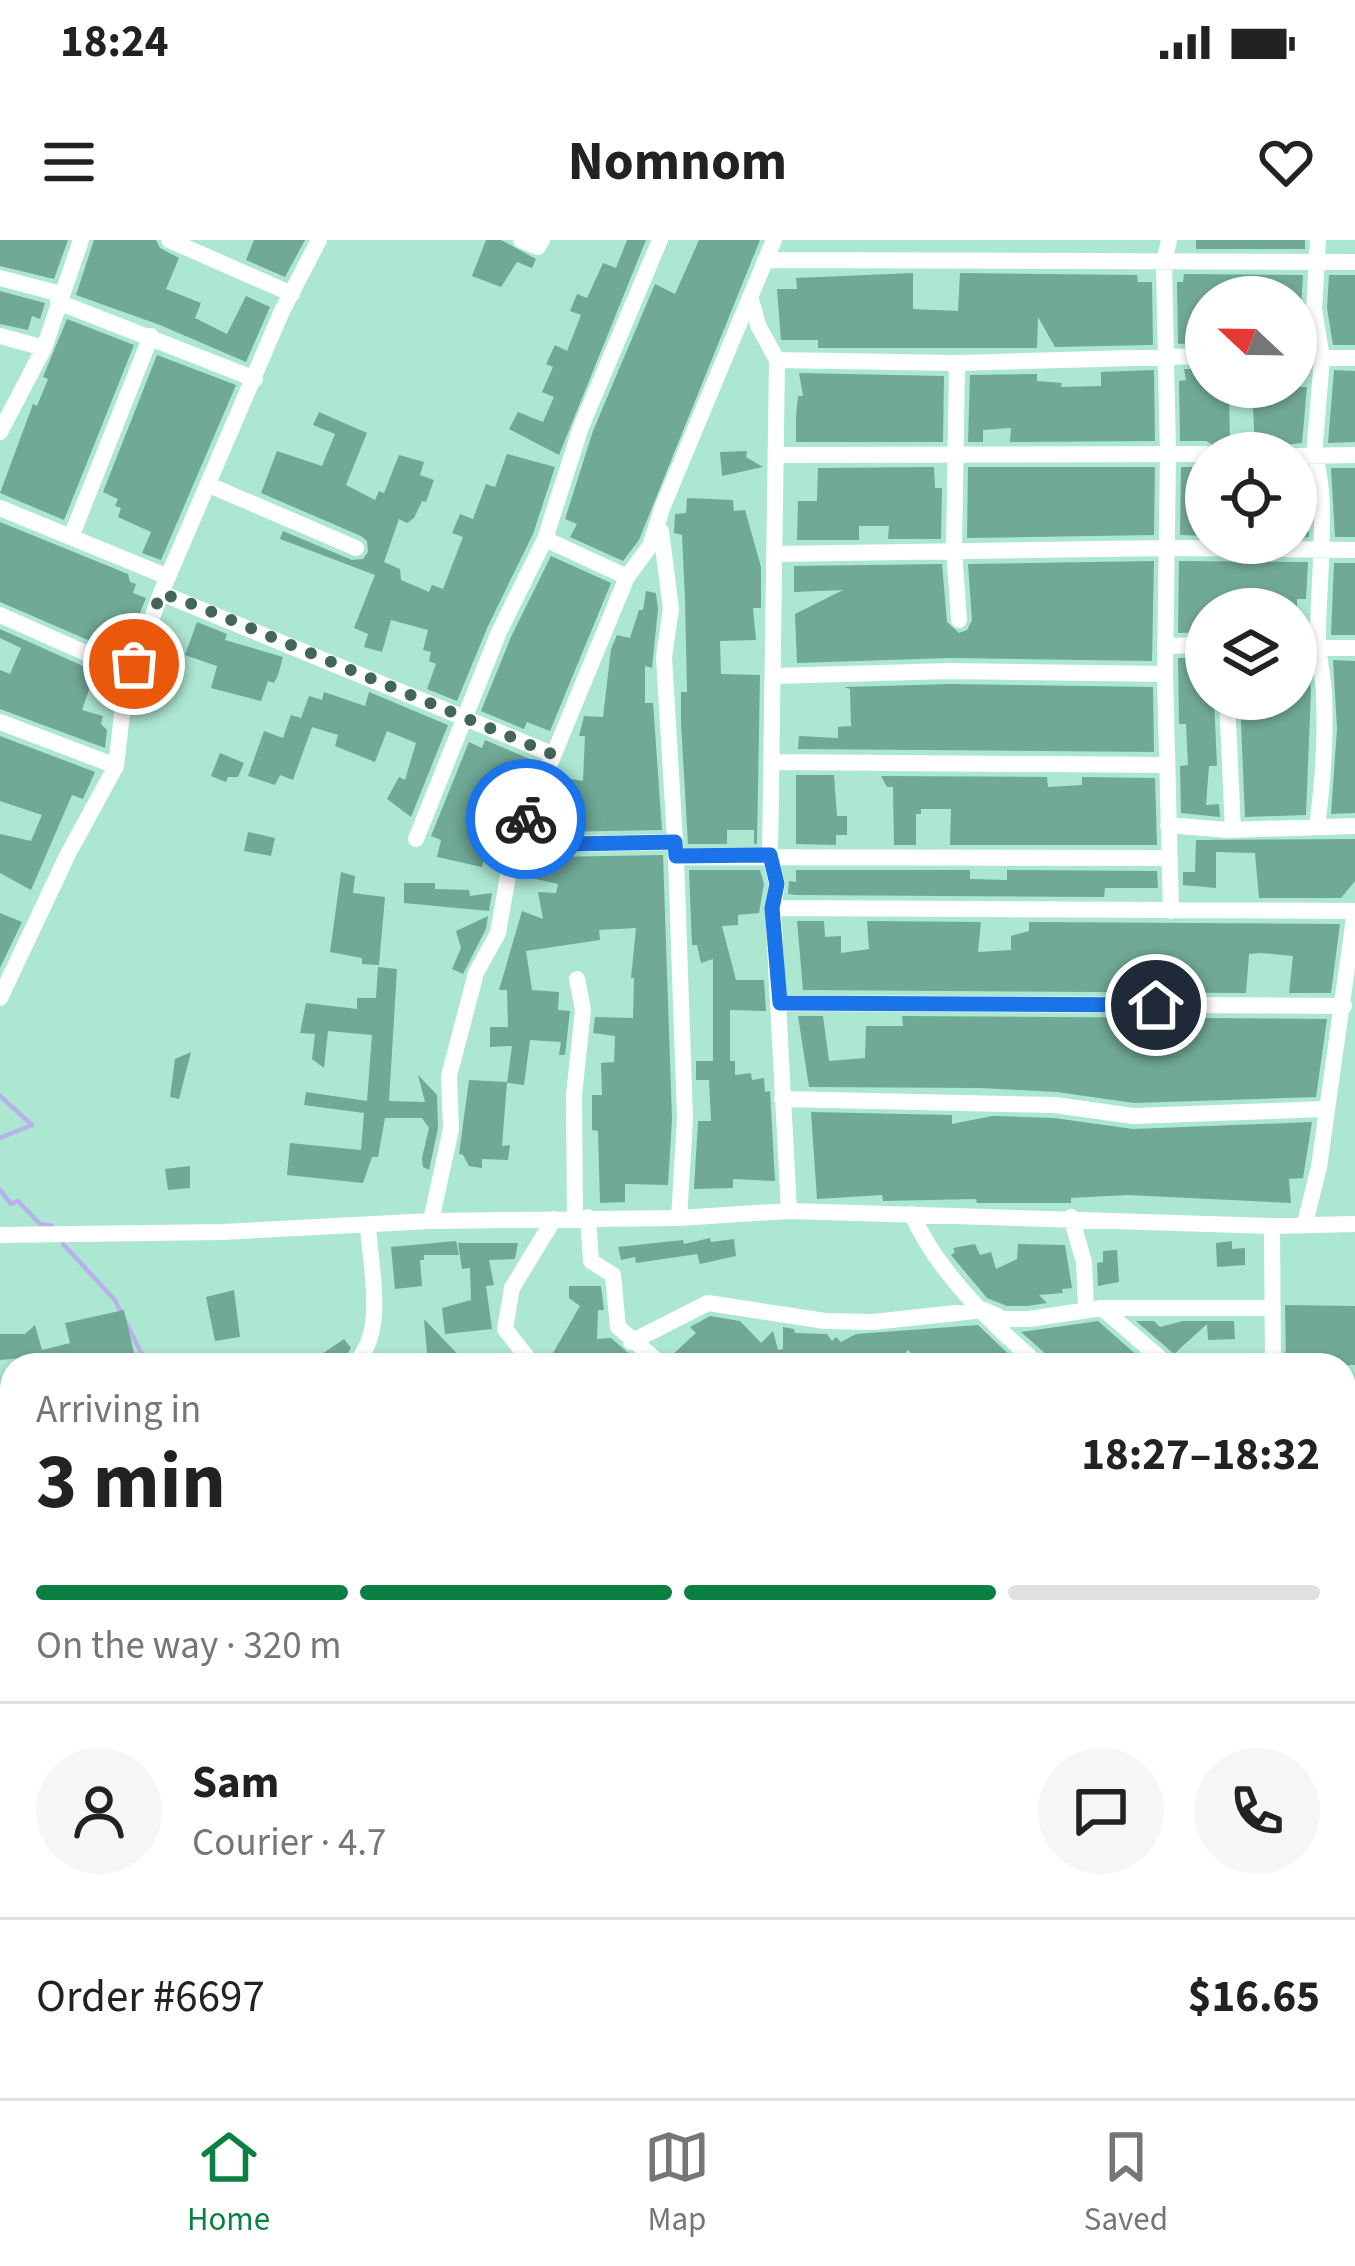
<!DOCTYPE html>
<meta charset="utf-8">
<style>
body{margin:0;font-family:"Source Sans 3",sans-serif;background:#f6f6f6;color:#222;height:100vh;display:flex;flex-direction:column;font-size:45px;white-space:nowrap}
*{box-sizing:border-box;margin:0}
p{font-size:39px;color:#767676}
.icon{flex:none;width:66px;height:66px;fill:none;stroke:currentColor;stroke-width:2;stroke-linecap:round;stroke-linejoin:round}
.map{position:relative;flex:1;overflow:hidden}
.details{position:absolute;left:0px;top:1113px;width:1356px;height:747px;display:flex;flex-direction:column;background:#fff;border-radius:36px 36px 0 0;box-shadow:0 3px 9px #0004}
.details>*{flex:none}
.needle{width:78px;rotate:292deg}
.buttons{position:absolute;left:1185px;top:36px;display:grid;gap:24px}
.buttons a{display:grid;place-items:center;width:132px;height:132px;border-radius:50%;background:#fff;box-shadow:0 3px 9px #0004;font-size:60px}
.pin{position:absolute;display:grid;place-items:center;width:102px;height:102px;color:#fff;margin:-51px;border:6px solid #fff;border-radius:50%;box-shadow:0 3px 12px #0007}
.courier{position:absolute;display:grid;place-items:center;width:120px;height:120px;margin:-60px;border:9px solid #1a73e8;border-radius:50%;background:#fff;color:#222;box-shadow:0 3px 15px #0007}
.summary em{font-style:normal;font-weight:700}
.summary div{display:flex;flex-direction:column-reverse}
.summary{display:flex;align-items:center;justify-content:space-between;height:204px;padding:0 36px}
h1{font-size:78px;font-weight:700;line-height:90px}
.bar{display:grid;grid-template-columns:repeat(4,1fr);gap:18px 12px;align-content:center;height:144px;padding:0 36px}
.bar i{height:15px;border-radius:9px;background:#e0e0e0}
.bar .current{background:#0b8043}
.bar p{grid-column:span 4}
.line{display:flex;align-items:center;gap:30px;padding:0 36px;border-top:3px solid #e0e0e0}
.line div{flex:1}
.round{display:grid;place-items:center;flex:none;width:126px;height:126px;border-radius:63px;background:#f6f6f6}
.status{display:flex;justify-content:space-between;align-items:center;height:84px;padding:0 60px;background:#fff;direction:ltr}
.status svg{height:33px;fill:currentColor}
header{display:flex;justify-content:space-between;align-items:center;height:156px;padding:0 36px;background:#fff;font-size:54px;font-weight:700}
.tabs{display:flex;justify-content:space-around;align-items:center;height:168px;border-top:3px solid #e0e0e0;background:#fff;font-size:33px;color:#767676}
.tabs a{display:grid;justify-items:center;gap:6px}
.tabs .current{color:#0b8043}
.map>svg:first-child{display:block}
.lines{fill:none;stroke-linecap:round;stroke-linejoin:round}
.stream{stroke:#b9b1ec;stroke-width:4.5}
.building{fill:#70a995}
.street{stroke:#fff;stroke-width:16}
.secondary{stroke:#f0d6c5;stroke-width:24}
.done{stroke:#42665a;stroke-width:12;stroke-dasharray:0 21.6}
.route{stroke:#1a73e8;stroke-width:15}
</style>
<div class="status"><b>18:24</b><svg viewBox="0 0 49 12"><path d="M0 12V9h3v3zM5 12V6h3v6zM10 12V3h3v9zM15 12V0h3v12zM26 1h20v11H26zM47 4h2v5h-2z"/></svg></div>
<header><svg class="icon" aria-label="menu" viewBox="0 0 24 24"><path d="M4 6h16M4 12h16M4 18h16"/></svg>Nomnom<svg class="icon" aria-label="heart" viewBox="0 0 24 24"><path d="M12 20l-8-8c-3-5 5-10 8-4 3-6 11-1 8 4z"/></svg></header>
<div class="map">
<svg width="1355" height="1858" viewBox="0 0 1355 1858">
<rect width="100%" height="100%" fill="#ace7d2"/>
<g class="lines">
<path class="stream" d="M0,856L32,885L0,898
M0,950L11,964L18,961L40,984L52,986
M63,1004L114,1059L121,1072
M126,1082L147,1125
M1344,1253L1355,1246
M359,1848L364,1858
M370,1858L382,1848"/>
</g>
<path class="building" d="M0,0H68L54,39L0,26Z
M94,0H156L160,8L179,18L166,49L201,63L195,78L227,94L246,56L270,67L246,122L160,85L76,55Z
M254,0H305L285,37L246,20Z
M486,0H501L536,19L532,28L517,22L501,47L472,36Z
M627,0H646L559,215L509,189L518,172L543,182L554,157L542,152L553,127L546,124L555,105L567,111L581,75L570,71L577,54L587,58L603,23L616,28Z
M699,0H760L639,300L623,321L570,297L577,284L565,279L593,191L655,44L675,54Z
M1196,0H1305V9H1196Z
M913,33V69L958,71L960,33L1137,35L1138,42H1152L1153,105L1055,107L1038,77L1037,108H818V100H781L777,49H797L796,38Z
M1184,34L1303,35L1301,71L1307,104H1296V57H1206V103L1178,104L1177,42H1183Z
M1329,35H1355V105H1333L1327,68Z
M0,51L45,63L40,79L32,76L28,90L0,84Z
M67,79L134,105L64,280L0,253L33,164L37,166L48,139L43,137Z
M157,115L236,145L161,320L142,313L151,292L118,277L121,268L115,266L118,259L103,252Z
M1184,129H1206V147H1229L1230,207H1217L1206,201H1180L1179,141L1186,140Z
M1154,130L1155,201L1010,202L1011,188L983,190V202H968L970,135L1037,134V141L1062,143L1061,147L1101,146V132Z
M1334,130L1355,131V202L1328,203Z
M799,133L944,136L943,202H796V176L798,156H803Z
M1252,147H1307L1302,203L1255,208Z
M319,172L367,193L346,245L375,260L379,251L384,253L399,215L424,222L420,235L434,240L426,262L422,261L414,278L407,283L399,279L384,322L400,329L401,340L429,352L432,345L443,349L463,297L452,293L460,274L473,279L486,244L495,247L507,214L555,227L533,294L488,386L457,461L427,449L436,424L429,421L431,412L423,410L428,390L391,380L382,412L364,407L368,394L354,388L375,335L280,299L283,291L352,320L363,319L368,312L367,301L361,296L261,253L277,211L322,226L335,194L313,185Z
M747,211L746,217L763,227L722,236L720,212Z
M934,227L935,248H942L941,299H888L889,286H859V300H797L798,261H817L818,228Z
M968,227H1155L1154,295L967,298Z
M1181,227H1206V296L1180,295Z
M1331,228H1355V297H1335Z
M1296,229H1304L1306,235L1309,297H1297Z
M687,258L733,260L734,271L745,270L761,327V368H753L756,400L720,401L721,434L760,435L757,604H754V590H727V604H688L681,483V452H687L685,359L682,295L674,293L675,274L686,273Z
M0,282L128,334L130,342L136,344L133,353L146,358L124,413H118L0,362Z
M551,316L611,343L550,491L527,482L524,489L481,471L511,397Z
M1154,321L1152,421L950,418L797,423L795,374L843,350L794,352V326L942,324L947,382L959,393L967,390L972,380L968,324Z
M1179,321L1308,322L1306,359H1297V369H1206V392L1178,393Z
M1334,323H1355V395H1331Z
M646,351L656,353L658,369L652,428L645,426V463H653L662,590L553,592L563,587V576H574V558L565,538L583,541L585,496H579L584,476L603,477L611,409L617,395L630,398L639,370H643Z
M197,382L227,394L225,400L283,417L278,435L274,443L268,441L261,461L211,448L217,426L185,415Z
M0,389L110,438L107,446L92,441L82,470L103,476L101,484L107,490L105,508L0,469V430L10,434L21,408L0,398Z
M1178,418H1206V459H1214L1217,526H1209L1206,565L1219,564L1220,577L1181,573L1180,526L1188,525L1186,484H1179Z
M1296,420H1307L1311,450L1306,575L1245,577L1240,459H1296Z
M1333,420L1355,421V573L1331,574L1337,489Z
M950,444L1153,447L1154,512L798,509L799,496L838,498V487L851,486L850,449L844,447Z
M324,452L365,466L369,452L448,485L411,577L387,559L399,537L405,540L416,503L387,491L375,522L335,506L338,495L312,487L293,540L280,535L275,545L248,536L264,491L283,498L291,475L301,478L309,456L322,460Z
M0,496L95,532L83,559L72,555L31,650L0,633V594L31,601L42,575L0,561Z
M485,500L537,522L503,600L490,595L482,627L437,617L441,600L431,596L469,502L482,508Z
M220,513L244,523L238,537H228L226,542L211,536Z
M796,535H834L837,576H847V595H836V605L796,604Z
M881,536L1047,537L1048,547L1082,545V537L1155,538L1157,605H950L951,569H921V574H916V605H894L893,547H887Z
M248,592L275,598L271,616L244,611Z
M1355,599V641L1341,658H1259L1255,613L1216,612V648L1183,645V632H1195L1196,600Z
M663,615L672,879L668,945L625,944V962L600,963L598,891L592,890V855H602L601,823L614,822L615,796L593,793L595,777L633,778L634,738H631L636,688L599,690L600,700L526,711L532,750L559,752L558,770L570,771L565,815H559L561,802L530,800L524,845L507,843L512,806L490,807V787H508L507,750H499L522,671L543,679L538,652L556,653L558,644L527,637L551,629L552,617Z
M689,630H760L764,644L759,673L738,675V685L722,686L736,740H764L766,771L730,770V821H735V835L751,833L752,840L764,838L765,852L770,851L775,941L733,939V948L694,949L698,881H711L709,840H696V821H713V719L701,723L697,705H692Z
M796,630H970V639L1007,640V630L1157,631L1158,648H1105L1104,657L796,655L788,654L789,641L796,642Z
M341,632L355,636L353,653L385,657L379,725L362,724V718L330,712Z
M404,643H435V649L469,650L470,656L492,653L489,671L404,663Z
M0,673L22,682L0,728Z
M488,676L486,689L463,734L452,729L461,708L456,691Z
M797,681H824L825,697L841,696V713L869,709L867,681L981,682L978,712L1011,710V696L1029,691V682L1340,684L1331,753H1289L1293,716L1261,713L1249,714L1246,753L803,750Z
M378,727L397,729L389,861L425,862L418,835L437,855L438,888L429,930L423,927L422,918L429,888L422,878H385L378,917H372L363,943L287,935L290,903L361,910L364,873L304,865L306,852L367,861L372,795L328,791L324,828L312,819L315,794L300,793L306,763L357,769V758H376Z
M798,776H823L829,821L865,818L866,786H903L902,776L1327,779L1316,857L1134,863L1057,852L980,848L809,847Z
M191,812L179,859L170,857L175,819Z
M469,840L507,842L502,906L510,905L508,920L482,919V928L469,926L463,915L459,914Z
M811,872L952,875V884L992,876L1054,878L1133,889L1312,882L1303,938L1289,939L1291,963L1128,955L1071,958V963H977L976,959L883,961L882,955L817,959Z
M190,926V948L168,950L165,929Z
M710,998L711,1002L734,999L736,1016L700,1024L697,1014L636,1023L635,1017L621,1020L618,1007L683,1000L684,1004Z
M456,1001L459,1015H424V1020H420L422,1046L395,1049L391,1007Z
M1232,1001V1009L1245,1008V1025L1217,1027L1216,1003Z
M458,1003H518L515,1019L489,1020L494,1045L486,1046L492,1089L445,1094L442,1068L471,1060L470,1028L462,1029Z
M975,1004L980,1015L991,1012L996,1029L1017,1019L1018,1004L1065,1005L1072,1048L1062,1049L1063,1053L1039,1055L1047,1063L1028,1066H1007L987,1058L951,1015L955,1012L953,1008Z
M1117,1010L1119,1042L1098,1046L1097,1023L1103,1022V1011Z
M569,1046H601L604,1070H598L597,1099L611,1098L642,1125H546L580,1066L569,1058Z
M234,1050L240,1097L215,1101L206,1057Z
M1285,1065L1355,1066V1125H1286Z
M124,1070L135,1117L94,1125H34L33,1117L0,1120V1094H25L35,1085L42,1110L70,1103L65,1083Z
M710,1076L740,1081L761,1103L773,1091L778,1110L783,1109V1087L794,1089L795,1093L827,1094L832,1101L836,1097L841,1102L856,1094L978,1085L1020,1125H925L908,1110L894,1125H674L671,1116L696,1093L690,1087Z
M424,1079L468,1125H427L422,1116L427,1113Z
M1098,1081L1148,1125H1052L1047,1115L1021,1092Z
M1136,1081H1154L1160,1087L1183,1081H1234L1235,1099L1208,1100L1207,1084L1174,1114Z
M344,1099L351,1108L340,1125H306Z"/>
<g class="lines">
<path class="street" d="M169,0L292,54
M521,0L538,7L542,0
M1169,0L1164,23L1168,214L1165,434L1171,671
M765,20L1355,22
M0,38L61,54
M751,59L758,85L777,120L770,615L777,644L773,668L789,971
M58,62L255,139
M0,96L44,108
M1296,117L1355,118
M777,120L957,123L1206,116
M957,123L954,310L959,380
M0,192L44,108L81,0
M776,215L1206,214
M1296,216L1355,215
M209,245L356,308
M0,268L168,337
M661,291L671,369L664,417L676,617L685,879L679,978
M71,297L151,96
M774,314L1167,308L1355,310
M627,337L545,299L581,187L660,0
M161,353L552,514
M0,375L131,433
M1166,406L1206,405
M1296,407L1355,408
M774,436L950,431L1165,434
M1227,459L1233,590
M0,482L116,526
M771,522L1166,525
M1168,585L1228,590L1355,586
M1317,586C1323,542 1326,500 1324,456C1324,437 1318,419 1318,401C1317,355 1330,254 1314,216L1322,118L1314,69L1318,0
M416,599L499,392L545,299
M516,605L675,602
M676,617L1169,618
M773,668L1355,671
M0,758L68,614L116,526L124,456L161,353L282,71L319,0
M780,763L1344,766
M782,859L1055,865L1133,876L1326,869
M912,974C937,1032 991,1083 1039,1125
M575,977L574,855L583,770L577,739
M588,977L591,1021L613,1035L618,1087L662,1125
M1071,977L1084,1022L1086,1069
M431,981L451,889L449,836L476,733L498,693L511,618L627,337L650,306L663,266L774,0
M1305,983L1319,927L1355,671
M1272,986L1273,1125
M0,995L222,992L431,981L679,978L789,971L1272,986L1355,984
M1102,1068L1168,1125
M631,1102L708,1063L825,1081L873,1082L984,1070L1004,1079H1029L1102,1068H1273
M353,1125C388,1094 370,1028 368,985
M533,1125L505,1089L512,1048L554,979
M0,1257L12,1260
M1345,1490L1355,1479
M0,1496L12,1498
M0,1535L12,1510
M0,1673L12,1649
M196,1848L202,1858
M421,1848L428,1858
M901,1848L912,1858
M1094,1848L1102,1858
M1336,1848L1342,1858
M56,1858L74,1848
M812,1858L823,1848"/>
<path class="secondary" d="M1344,1635L1355,1651
M635,1858L645,1848"/>
</g>
<g class="lines">
<path class="done" d="M134,424L161,353L200,367L552,514L526,579"/>
<path class="route" d="M526,579L516,605L675,602L676,616L770,615L777,644L772,668L780,763L1156,765"/>
</g>
</svg>
<div class="buttons">
<a><svg class="needle" viewBox="-14 -14 28 28"><path d="M0-13l5 13h-10z" fill="#e53935"/><path d="M0 13l5-13h-10z" fill="#767676"/></svg></a>
<a><svg class="icon" aria-label="locate" viewBox="0 0 24 24"><circle cx="12" cy="12" r="6"/><path d="M12 2v4M12 18v4M2 12h4M18 12h4"/></svg></a>
<a><svg class="icon" aria-label="layers" viewBox="0 0 24 24"><path d="M12 4l9 5-9 5-9-5zM3 14l9 5 9-5"/></svg></a>
</div>
<div class="pin" style="left:134px;top:424px;background:#ea580c"><svg class="icon" aria-label="bag" viewBox="0 0 24 24"><path d="M5 8h14l-1 12H6zM9 8a3 3 0 0 1 6 0"/></svg></div>
<div class="pin" style="left:1156px;top:765px;background:#1f2937"><svg class="icon" aria-label="home" viewBox="0 0 24 24"><path d="M3 11l9-7 9 7M6 9v11h12V9"/></svg></div>
<div class="courier" style="left:526px;top:579px"><svg class="icon" aria-label="bike" viewBox="0 0 24 24"><circle cx="6" cy="16" r="4"/><circle cx="18" cy="16" r="4"/><path d="M6 16l4-8h5l3 8M10 8l3 8H6M13 5h3"/></svg></div>
<section class="details">
<div class="summary"><div><h1>3 min</h1><p>Arriving in</p></div><em>18:27–18:32</em></div>
<div class="bar"><i class="current"></i><i class="current"></i><i class="current"></i><i></i><p>On the way · 320 m</p></div>
<div class="line" style="height:216px"><a class="round"><svg class="icon" aria-label="person" viewBox="0 0 24 24"><circle cx="12" cy="8" r="4"/><path d="M4 21q1-7 8-7t8 7"/></svg></a><div><b>Sam</b><p>Courier · 4.7</p></div><a class="round"><svg class="icon" aria-label="chat" viewBox="0 0 24 24"><path d="M4 5h16v11H9l-5 4z"/></svg></a><a class="round"><svg class="icon" aria-label="phone" viewBox="0 0 24 24"><path d="M5 4h4l2 5-3 2q2 4 5 5l2-3 5 2v4C11 20 4 13 5 4z"/></svg></a></div>
<div class="line" style="height:156px"><div>Order #6697</div><b>$16.65</b></div>
</section>
</div>
<nav class="tabs">
<a class="current"><svg class="icon" aria-label="home" viewBox="0 0 24 24"><path d="M3 11l9-7 9 7M6 9v11h12V9"/></svg>Home</a>
<a><svg class="icon" aria-label="map" viewBox="0 0 24 24"><path d="M3 6l6-2 6 2 6-2v14l-6 2-6-2-6 2zM9 4v14M15 6v14"/></svg>Map</a>
<a><svg class="icon" aria-label="saved" viewBox="0 0 24 24"><path d="M7 4h10v16l-5-4-5 4z"/></svg>Saved</a>
</nav>
